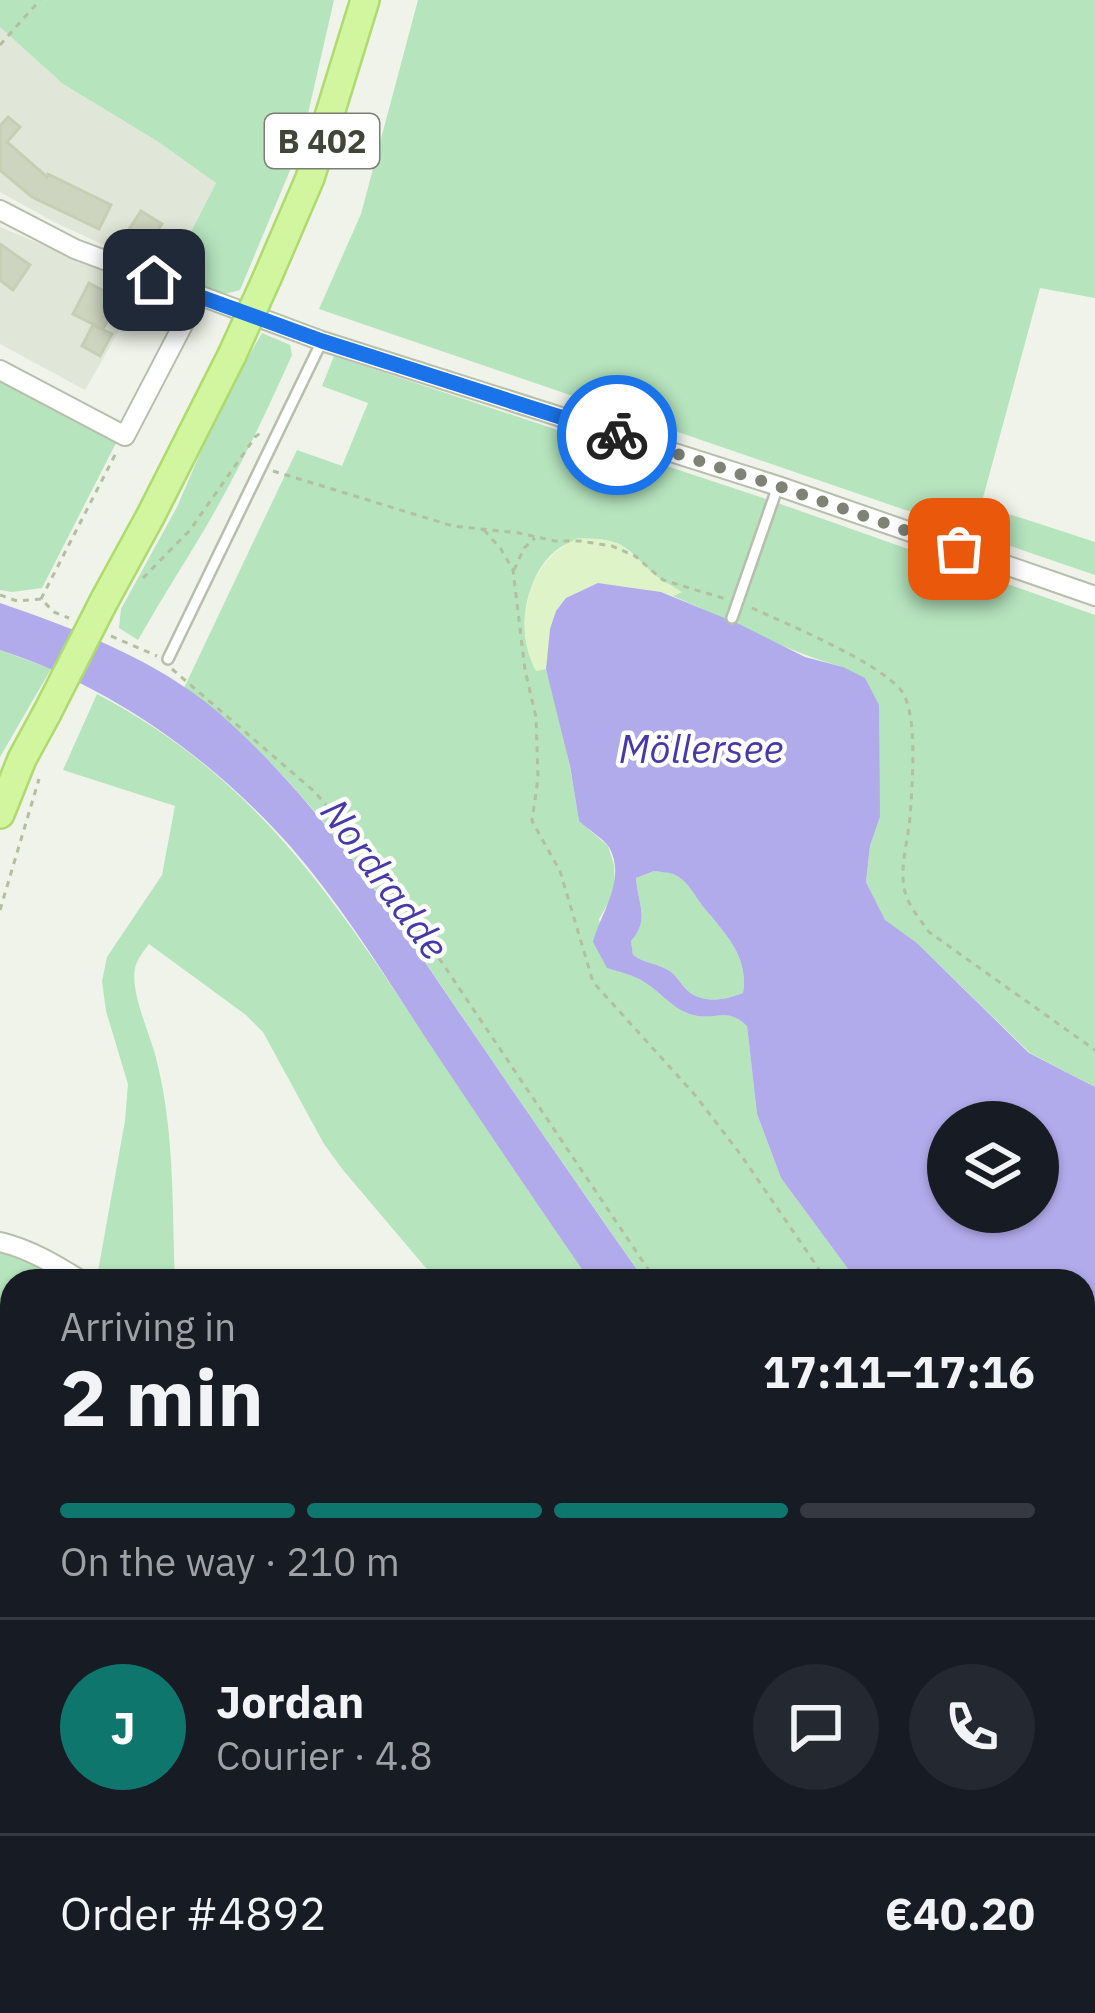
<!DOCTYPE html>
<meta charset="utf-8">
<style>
body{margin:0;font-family:"IBM Plex Sans",sans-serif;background:#242831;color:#f1f3f6;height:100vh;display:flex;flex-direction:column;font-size:45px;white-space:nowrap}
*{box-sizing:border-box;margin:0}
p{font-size:39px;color:#9ea1a6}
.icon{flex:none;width:66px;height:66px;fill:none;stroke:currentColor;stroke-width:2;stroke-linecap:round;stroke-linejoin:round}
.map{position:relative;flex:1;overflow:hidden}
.drawer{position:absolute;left:0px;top:1269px;width:1095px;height:744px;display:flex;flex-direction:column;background:#171b24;border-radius:36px 36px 0 0;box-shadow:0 3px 9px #0004}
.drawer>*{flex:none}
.controls{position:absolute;left:927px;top:1101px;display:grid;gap:24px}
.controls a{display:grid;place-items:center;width:132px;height:132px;border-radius:50%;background:#171b24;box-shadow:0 3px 9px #0004;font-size:60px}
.pin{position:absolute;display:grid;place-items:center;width:102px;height:102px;color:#fff;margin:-51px;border-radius:24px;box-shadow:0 6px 18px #0006}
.courier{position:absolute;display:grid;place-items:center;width:120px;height:120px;margin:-60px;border:9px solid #1a73e8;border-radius:50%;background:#fff;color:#222;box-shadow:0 3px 15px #0007}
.summary em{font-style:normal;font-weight:800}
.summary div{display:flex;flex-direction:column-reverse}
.summary{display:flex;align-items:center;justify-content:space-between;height:204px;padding:0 60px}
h1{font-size:78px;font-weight:800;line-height:90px}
.bar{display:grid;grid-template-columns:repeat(4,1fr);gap:18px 12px;align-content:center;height:144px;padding:0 60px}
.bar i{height:15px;border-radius:9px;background:#363941}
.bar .on{background:#0f766e}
.bar p{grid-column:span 4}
.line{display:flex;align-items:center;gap:30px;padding:0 60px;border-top:3px solid #363941}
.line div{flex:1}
.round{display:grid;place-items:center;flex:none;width:126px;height:126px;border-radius:63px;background:#242831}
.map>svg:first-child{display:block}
.residential{fill:#e1e7d8}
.green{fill:#b5e4bd}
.sand{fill:#def4c8}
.water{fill:#b2abeb;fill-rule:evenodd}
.building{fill:#cdd4bf;stroke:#c6ceb3;stroke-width:3}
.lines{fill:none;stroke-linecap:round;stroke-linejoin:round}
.service-casing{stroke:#b8beac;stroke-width:14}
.minor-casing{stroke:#b8beac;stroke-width:22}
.primary-casing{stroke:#afda70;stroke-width:32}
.path{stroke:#b3bf9f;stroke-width:3;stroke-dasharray:6 6;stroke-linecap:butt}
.service{stroke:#fff;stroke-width:9}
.minor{stroke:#fff;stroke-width:18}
.primary{stroke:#d1f69f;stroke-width:27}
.primary-bridge-casing{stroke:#afda70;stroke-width:32;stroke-linecap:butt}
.primary-bridge{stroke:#d1f69f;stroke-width:27}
.done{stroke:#7f8376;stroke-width:12;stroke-dasharray:0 21.6}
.route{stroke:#1a73e8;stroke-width:15}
.labels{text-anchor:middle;stroke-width:9;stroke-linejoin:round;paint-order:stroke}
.shield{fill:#fff;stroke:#7b7e74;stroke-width:3}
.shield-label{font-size:33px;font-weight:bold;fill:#424638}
.water-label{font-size:39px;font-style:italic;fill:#4839aa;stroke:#fff}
</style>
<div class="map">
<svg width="1095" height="2013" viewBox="0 0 1095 2013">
<rect width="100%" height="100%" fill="#eff3e9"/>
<path class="residential" d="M0,27L63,84L157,141L216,183L169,275L56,223L0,192Z
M0,227L144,287L85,390L0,344Z
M275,2001H622L611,2013H280Z"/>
<path class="green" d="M0,0H334L301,144L240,290L225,294L169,275L216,183L157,141L63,84L0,27Z
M418,0H1095V298L1040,288L981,505L1095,542V575L319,309L361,214Z
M262,333L290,345L292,355C266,413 239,470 207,525C184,564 160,601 138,640L119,628L121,609L177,507L221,405Z
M334,356L772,501L1095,615V1087L1030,1053L917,943L885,921L866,882L870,846L880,817L843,667C784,651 730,620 673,596L681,592C673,587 664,582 656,576C644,567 634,552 621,545C613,541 602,539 593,539C544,536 522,592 525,634C526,646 532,659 536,670L546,669C562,719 571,770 579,821L608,846L614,865L615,891L599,919L607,968C619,972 634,975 644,982C661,992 673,1010 693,1015C716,1021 726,1006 747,1026L757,1114L781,1178L857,1281H645C584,1193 522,1105 462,1016C382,898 302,772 184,688L297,450L342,466L368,403L322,386Z
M0,380L116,443L42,588L12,592L0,590Z
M0,650L51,669L0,757Z
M97,694C255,777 331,895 427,1039C481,1120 535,1201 590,1281H437L343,1170L324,1144L263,1032L246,1015L149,944C144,951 137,959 135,968C130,992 150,1034 156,1058C175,1131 172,1207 175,1281H102L97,1277L125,1121L128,1084L106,1011L102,981L107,957L162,875L175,806L63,770Z
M654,871C660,872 667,871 673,874C688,880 695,897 705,909C726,934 749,958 743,993C725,1000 704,1004 688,991C681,985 676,974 668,970C655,963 646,964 633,955L631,941C650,920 638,904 636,878Z
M0,1253L16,1256L63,1281H12V1331H9L5,1343L12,1359V1374L0,1380Z
M0,1466L12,1483V1855L0,1821Z
M1083,1491L1095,1492V1686L1083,1680Z
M80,2001H246L251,2013H87Z
M622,2001H739L749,2007L754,2001L773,2013H611Z"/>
<path class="sand" d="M578,538L601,539L621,545L657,577L682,592L673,596L661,592L598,583L550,629L546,669L536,671C511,623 528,560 578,538Z"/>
<path class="water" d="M598,583L661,592L739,624L805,657L843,667L865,678L879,705L880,817L870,846L866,882L885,920L917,943L1029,1053L1095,1087V1492L1083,1491V1281H857L781,1178L757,1114L747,1026C726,1006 716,1021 693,1015C673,1010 661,992 644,982C634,975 619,972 607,968L593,942C601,912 627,879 609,847C603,838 587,829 579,821L570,766L546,669L550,629L556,611L566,598ZM654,871C660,872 667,872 673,874C688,880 695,897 705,909C726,934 749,958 743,993C725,1000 704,1004 688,991C681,985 676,974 668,970C656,963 646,964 633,955L631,941C650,920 638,904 636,878ZM948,1122H1038V1212H948Z
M0,603C76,629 157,660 219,713C319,801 389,909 463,1018C523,1106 584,1194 645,1281H590C535,1201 481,1121 427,1040C384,974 342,906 291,847C214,760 111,686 0,650Z"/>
<path class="building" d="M8,117L20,127L7,142L47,177L48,174L111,205L99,229L32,197L0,170V126Z
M141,211L162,224L145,250L124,237Z
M0,244L30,265L13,290L0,280Z
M89,283L119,299L103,329L73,314Z
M93,325L112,334L100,356L82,346Z"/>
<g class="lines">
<g class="service-casing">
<path id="service" d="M732,618L778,486
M168,659L322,341
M0,1397L12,1391
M0,1429L12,1451"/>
</g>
<g class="minor-casing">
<path id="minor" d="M0,210L75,249L322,341L778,486L1095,596
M0,370L125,436L198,296
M0,1242C30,1249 56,1265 82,1281
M253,2001L258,2013
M503,2001L513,2013
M756,2001L773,2013
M345,2013L350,2001"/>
</g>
<g class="primary-casing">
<path id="primary" d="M267,278L310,178L365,0
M104,601L151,515L232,355
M0,814L22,759L47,713
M0,1877L12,1907
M59,2001L66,2013"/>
</g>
<path class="path" d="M0,45L40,0
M273,471L453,526L519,533L555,541H580L612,546L635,556L663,580L726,599
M484,530L501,549L513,570L525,670L536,717L538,778L532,821L560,871L593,982L695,1095L741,1155L827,1281
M514,570L524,548L535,538
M143,578L190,530L256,436L261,433
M0,595L17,601L41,599L54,612L69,618
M41,599L116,453
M752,608C789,625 874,660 900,689C919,710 912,788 910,817C908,842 899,867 905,892C909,907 920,919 929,932L1095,1050
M111,636L157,656
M172,669L315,792L359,845L410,915L656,1281
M0,910L39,779
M0,1464L12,1466
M1083,1514L1095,1515
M1,1927L12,1951"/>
<use href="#service" class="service"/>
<use href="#minor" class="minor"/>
<use href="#primary" class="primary"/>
<g class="primary-bridge-casing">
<path id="primary-bridge" d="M232,355L267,278
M47,713L104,601"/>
</g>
<use href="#primary-bridge" class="primary-bridge"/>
</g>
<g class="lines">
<path class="done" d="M617,435L778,486L959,549"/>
<path class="route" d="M154,280L322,341L617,435"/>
</g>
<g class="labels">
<rect class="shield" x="265" y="114" width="114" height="54" rx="9"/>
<g class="shield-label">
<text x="322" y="153">B 402</text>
</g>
<g class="water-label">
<text x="701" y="763">Möllersee</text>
<text transform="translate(385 879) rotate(54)" y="14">Nordradde</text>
</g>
</g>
</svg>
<div class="controls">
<a><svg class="icon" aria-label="layers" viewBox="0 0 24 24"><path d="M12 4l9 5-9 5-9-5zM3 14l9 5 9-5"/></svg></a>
</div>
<div class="pin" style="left:959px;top:549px;background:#ea580c"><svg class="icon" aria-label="bag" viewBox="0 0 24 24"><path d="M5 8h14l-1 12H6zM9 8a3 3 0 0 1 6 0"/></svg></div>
<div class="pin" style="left:154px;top:280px;background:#1f2937"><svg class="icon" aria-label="home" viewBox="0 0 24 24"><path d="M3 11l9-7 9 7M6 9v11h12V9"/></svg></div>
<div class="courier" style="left:617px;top:435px"><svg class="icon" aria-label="bike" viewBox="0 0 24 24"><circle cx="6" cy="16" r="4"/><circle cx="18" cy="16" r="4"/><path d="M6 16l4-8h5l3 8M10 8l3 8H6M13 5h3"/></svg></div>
<section class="drawer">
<div class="summary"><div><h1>2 min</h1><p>Arriving in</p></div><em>17:11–17:16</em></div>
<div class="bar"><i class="on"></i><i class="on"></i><i class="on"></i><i></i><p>On the way · 210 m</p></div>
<div class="line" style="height:216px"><b class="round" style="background:#0f766e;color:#fff">J</b><div><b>Jordan</b><p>Courier · 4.8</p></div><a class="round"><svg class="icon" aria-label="chat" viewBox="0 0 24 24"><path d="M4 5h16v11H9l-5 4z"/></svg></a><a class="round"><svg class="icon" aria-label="phone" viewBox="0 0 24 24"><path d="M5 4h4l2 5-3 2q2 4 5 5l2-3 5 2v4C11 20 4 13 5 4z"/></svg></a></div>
<div class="line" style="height:156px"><div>Order #4892</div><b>€40.20</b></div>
</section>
</div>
